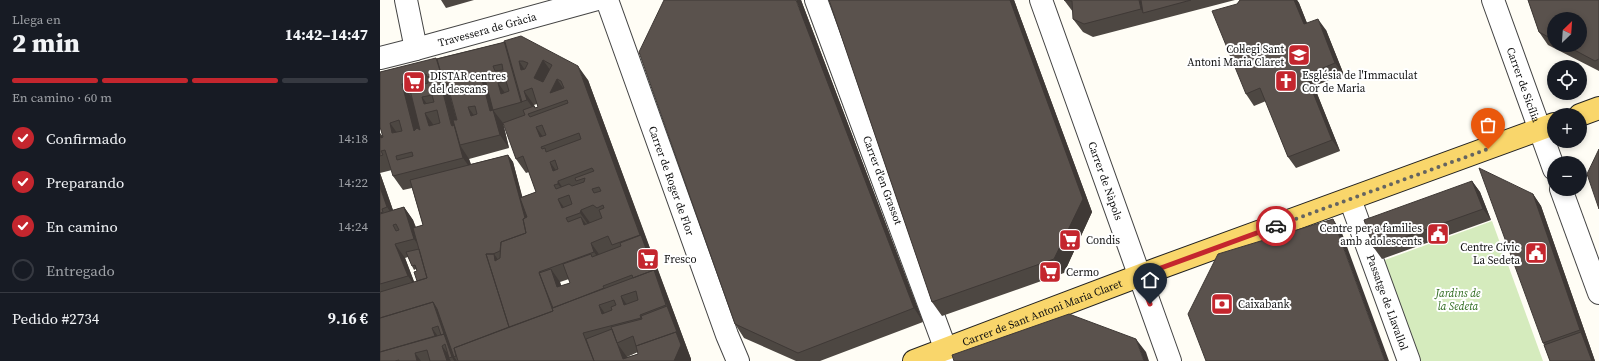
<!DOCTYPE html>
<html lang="es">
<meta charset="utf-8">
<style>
body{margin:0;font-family:"Source Serif 4",serif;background:#242831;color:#f1f3f6;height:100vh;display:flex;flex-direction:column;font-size:15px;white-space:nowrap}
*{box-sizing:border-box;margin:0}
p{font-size:13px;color:#9ea1a6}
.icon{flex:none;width:22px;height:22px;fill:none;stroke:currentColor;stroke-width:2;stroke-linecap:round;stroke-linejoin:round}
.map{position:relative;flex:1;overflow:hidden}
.panel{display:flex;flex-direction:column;background:#171b24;width:380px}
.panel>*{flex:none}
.needle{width:26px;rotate:25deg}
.controls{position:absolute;left:1167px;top:12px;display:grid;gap:8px}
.controls a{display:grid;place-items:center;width:40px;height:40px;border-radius:50%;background:#171b24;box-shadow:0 2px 6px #0003;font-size:20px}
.pin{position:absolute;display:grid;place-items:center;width:34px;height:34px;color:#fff;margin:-41px -17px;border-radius:50% 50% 50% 0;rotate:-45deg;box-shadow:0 0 4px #0007}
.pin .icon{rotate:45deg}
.courier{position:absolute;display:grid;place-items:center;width:40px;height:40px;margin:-20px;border:3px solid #c4262e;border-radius:50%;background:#fff;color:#222;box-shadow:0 1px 5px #0007}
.headline em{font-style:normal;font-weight:800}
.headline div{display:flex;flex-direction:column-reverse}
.headline{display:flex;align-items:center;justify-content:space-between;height:68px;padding:0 12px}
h1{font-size:26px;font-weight:800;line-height:30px}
.bar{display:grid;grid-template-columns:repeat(4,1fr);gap:6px 4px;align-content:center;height:48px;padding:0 12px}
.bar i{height:5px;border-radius:3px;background:#363941}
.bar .current{background:#c4262e}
.bar p{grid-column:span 4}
.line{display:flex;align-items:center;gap:10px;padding:0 12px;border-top:1px solid #363941}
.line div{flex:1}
ol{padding:0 12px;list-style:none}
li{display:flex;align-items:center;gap:12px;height:44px}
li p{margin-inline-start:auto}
li .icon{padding:4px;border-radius:50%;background:#c4262e;color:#fff;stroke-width:4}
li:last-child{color:#9ea1a6}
li i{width:22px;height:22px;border:2px solid #363941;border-radius:50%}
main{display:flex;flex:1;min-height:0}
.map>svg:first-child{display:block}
.green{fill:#d5ebbd}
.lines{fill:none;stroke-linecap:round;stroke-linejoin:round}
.minor-casing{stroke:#444;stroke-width:24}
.major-casing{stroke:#222;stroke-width:24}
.minor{stroke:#fff;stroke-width:22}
.major{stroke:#f9d66b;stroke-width:22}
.wall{fill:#4d4742;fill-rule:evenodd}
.shaded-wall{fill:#3f3936}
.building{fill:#5a524d;stroke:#3f3936;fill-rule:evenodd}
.done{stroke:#646461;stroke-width:4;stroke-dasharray:0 7.2}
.route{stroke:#c4262e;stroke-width:5}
.labels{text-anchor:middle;stroke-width:4;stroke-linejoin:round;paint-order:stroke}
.street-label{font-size:11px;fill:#111;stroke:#fff}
.poi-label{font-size:11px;fill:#111;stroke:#fff;text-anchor:start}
.park-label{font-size:11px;font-style:italic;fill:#2f6b1f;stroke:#fff}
</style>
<main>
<section class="panel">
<div class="headline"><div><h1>2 min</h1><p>Llega en</p></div><em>14:42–14:47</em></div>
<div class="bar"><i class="current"></i><i class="current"></i><i class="current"></i><i></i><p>En camino · 60 m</p></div>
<ol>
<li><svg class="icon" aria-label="check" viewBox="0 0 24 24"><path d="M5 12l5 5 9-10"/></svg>Confirmado<p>14:18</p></li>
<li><svg class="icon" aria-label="check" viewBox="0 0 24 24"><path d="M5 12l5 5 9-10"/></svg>Preparando<p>14:22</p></li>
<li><svg class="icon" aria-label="check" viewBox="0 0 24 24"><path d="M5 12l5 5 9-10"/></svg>En camino<p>14:24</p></li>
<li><i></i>Entregado</li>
</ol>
<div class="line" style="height:52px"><div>Pedido #2734</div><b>9.16 €</b></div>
</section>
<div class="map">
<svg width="1219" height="361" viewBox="0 0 1219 361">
<rect width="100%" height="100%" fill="#fffdf5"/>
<path class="green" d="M1112,221L1163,361H1038L1002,261Z"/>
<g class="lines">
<g class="minor-casing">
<g id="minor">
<path d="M26,0L36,49"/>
<path id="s1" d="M227,0L347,335L358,361"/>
<path id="s2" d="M436,0L570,361"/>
<path id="s3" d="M661,0L790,361"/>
<path id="s4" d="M1113,0L1174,169"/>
<path id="s5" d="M0,58L36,49L214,0"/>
<path d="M1181,189L1219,293"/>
<path id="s6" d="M970,199L1029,361"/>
</g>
</g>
<g class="major-casing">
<g id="major">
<path d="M1200,115L1219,108"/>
<path id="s7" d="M534,361L777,269L1174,124"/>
</g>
</g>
<use href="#minor" class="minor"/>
<use href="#major" class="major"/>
</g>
<path class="wall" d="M61,0H94L66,8Z
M421,0L543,322L440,361H416L364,338L355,324Z
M449,0H634L712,212L684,273L562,316L552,302Z
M684,0H855L713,37L703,32L693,19V12Z
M860,0H917L919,3L927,23L946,30L964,75L934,86L960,151L916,168L908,157L886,101L874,106L866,94L857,4Z
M1148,0H1219V71L1168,45L1159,32ZM1174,19H1200V45H1174Z
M125,42L208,80L311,359V361H0V133L3,137L0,127V72ZM67,89L69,92L77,120L69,91ZM157,104L158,107L155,108L154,105ZM123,123H124L136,159L146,173L149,172L156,192L142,197L133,162L128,155L91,164L89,159L129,148ZM12,170L13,176L23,190L32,188L43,225L36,227L33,220L24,207L13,210L0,173ZM28,257L32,266L34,270L36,269L37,271V281L34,282L25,258ZM189,279L190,283L181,286L180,282ZM258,352V354L247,357Z
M1092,181L1100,192L1111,220L1002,259L994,248Z
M1153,194L1161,206L1215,361H1170L1164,345L1163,343Z"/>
<path class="shaded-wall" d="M416,0H421L543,322L534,308Z
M630,0H634L712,212L684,273L674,259Z
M759,0H766L763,13L761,9Z
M914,0H917L919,3L932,36L924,24Z
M938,19L946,30L964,75L955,63Z
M163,60L173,74L164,92L154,78Z
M139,61L149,76L141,70Z
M198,66L208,80L270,249L260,235Z
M926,75L934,86L960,151L952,140Z
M37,76L47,90L40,85Z
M101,76L110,89L113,110L123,123L129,148L120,135L110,111Z
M59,77L69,91L80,133V145L89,159L93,172L83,158L72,126Z
M177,79L187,94L170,93Z
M118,83L128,97L121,94Z
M22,84L32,98L44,145L34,131Z
M144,91L154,105L157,111H155L147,100Z
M42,97L52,111L44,104Z
M88,107L98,121L91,116Z
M45,113L55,127L49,126Z
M10,123L20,137L12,133Z
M156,127L166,141L160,137Z
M0,133L8,144L1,138Z
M128,155L133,162L154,240L149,233Z
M170,162L180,176L173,171Z
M0,173L17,222L7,207L0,187Z
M178,181L188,195L187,196L178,184Z
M1092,181L1100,192L1111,220L1103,209Z
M1153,194L1161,206L1215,361H1212L1201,332L1200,330Z
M178,199L188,213L182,208Z
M24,207L33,220L43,252L34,239Z
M201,210L211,224L210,227L200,213Z
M201,217L211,231L204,225Z
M953,219L962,233L1009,361H1005Z
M261,235L270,249L311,359V361H294L287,306Z
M211,243L221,257L224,266L214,252Z
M15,244L25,258L37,289L28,276Z
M114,254L124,268L115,261Z
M171,269L180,282L186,301L177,287Z
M241,296L251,311L244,305Z
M53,302L63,316L74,357L77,361H74L72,357Z
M219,305L229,319L222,314Z
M52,328L62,342V346L71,358H69L71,361H67L55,337Z
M756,339L766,352L769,361H764Z
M237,343L247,357L248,361L243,359Z
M35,353L41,361H37Z"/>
<path class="building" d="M284,0H416L534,308L418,353L355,324L259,52Z
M449,0H630L703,199L674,259L552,302Z
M684,0H759L761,9L704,24L693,19L692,1Z
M761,0H811L763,13Z
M860,0H914L924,24L938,19L955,63L926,75L952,140L908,157L880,88L866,94L832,11L857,4Z
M1148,0H1219V59L1215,61L1185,45H1200V19H1174V40L1159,32Z
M141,36L198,66L260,235L232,245L228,236L211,243L214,252L159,272L173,311L129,327L106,254H114L115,261L120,258L121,242L146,233L143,219L147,217L140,198L156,192L143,156L136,159L123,123L145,115L143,110L154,106L155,108L158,107L152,88L144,91L147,100L141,102L124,41ZM163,60L172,65L163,82L154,78ZM139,61H143L148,63L145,69L141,70ZM177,79L181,81L184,88L170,93ZM187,100L188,103L150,117L148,114ZM162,125L166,135L160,137L156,127ZM199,133L201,139L166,152L165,148L162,149L161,147ZM175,160L178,169L173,171L170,162ZM212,168L214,171L195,178L196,181L205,178L204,182L192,186L189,184L176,189L174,185L178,184V181ZM219,187L221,191L214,193L212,189ZM189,195L192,204L182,208L178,199ZM213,205L217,208L223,205L224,208L219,210L222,218L204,225L201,217L188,222L186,218L200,213L201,210Z
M125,42L142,102L113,110L120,135L80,145L73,120H77L67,83L64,84L57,59ZM122,64L123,70L115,71L113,66ZM104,75L113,110L110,111L101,76ZM126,81L129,91L121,94L118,83ZM95,106L97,114L91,116L88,107Z
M56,58L61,74L47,77L46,74L37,76L40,85L48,83V80L59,77L71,124L72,126L74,125L83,158L13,176L5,150L1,151L3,155L0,156V136L1,138L3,137L0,127V72ZM28,82L40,130L37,128L34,131L22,84ZM52,95L54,102L44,104L42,97ZM57,110L60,123L49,126L45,113ZM19,120L22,131L12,133L10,123ZM32,152L33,156L17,160L16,156Z
M1219,149V209L1207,174Z
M128,155L145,218L143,219L146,233L121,242L120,251L113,254H106L129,327L74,348L76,356L74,357L57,309L53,302L0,318V292L47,278L33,228L43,225L30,180Z
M1099,168L1153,194L1200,330L1163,343Z
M1092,181L1103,209L994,248L984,220Z
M0,187L7,207L2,209L3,212L0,213Z
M24,207L34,239L15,244L28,276L0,284V214ZM16,224L19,230L16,231L13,225Z
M953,219L1005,361H826L808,314L838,254Z
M261,235L274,271V270L253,278L252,275L223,286L224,288L173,308L159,273L171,269L177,287L190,283L183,264L211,254L212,257L241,246L240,243Z
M39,249L47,278L37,281L34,272L37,271L35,265L32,266L26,252Z
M274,270L286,305L260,315L261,318L203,333L214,361H78L74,348L173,311L172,308ZM256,291L258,300L244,305L241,296ZM234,300L236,305L231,307L232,310L222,314L219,305Z
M53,302L64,334L61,335L58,326L52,328L55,336L0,352V318Z
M287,306L297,332H296L256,346L253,336L237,343L231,327L262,319L261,316Z
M689,314L756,339L764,361H574L572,355Z
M232,329L243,359L258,354L256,346L296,332L301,345L294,361H214L206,339Z
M1201,332L1212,361H1170L1164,345Z
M64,334L72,357L69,358L65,344L62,346L67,361H50L47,350L35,353L37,361H19V360L15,361H0V352Z"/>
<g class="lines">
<path class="done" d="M896,226L1108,149"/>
<path class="route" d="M770,304L759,276L896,226"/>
</g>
<defs>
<g id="school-square" transform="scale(1.15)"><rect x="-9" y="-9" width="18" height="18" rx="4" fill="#c4262e" stroke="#fff"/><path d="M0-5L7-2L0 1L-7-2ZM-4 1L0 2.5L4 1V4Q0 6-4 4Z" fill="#fff"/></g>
<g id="church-square" transform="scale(1.15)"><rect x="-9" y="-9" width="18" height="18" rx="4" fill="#c4262e" stroke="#fff"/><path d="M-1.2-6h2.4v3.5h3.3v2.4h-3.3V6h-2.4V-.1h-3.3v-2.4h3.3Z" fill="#fff"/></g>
<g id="supermarket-square" transform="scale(1.15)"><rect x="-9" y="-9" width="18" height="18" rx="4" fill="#c4262e" stroke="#fff"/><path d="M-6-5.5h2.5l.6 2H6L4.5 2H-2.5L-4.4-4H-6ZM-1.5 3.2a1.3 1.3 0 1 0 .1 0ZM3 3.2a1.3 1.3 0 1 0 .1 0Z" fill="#fff"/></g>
<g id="civic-square" transform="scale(1.15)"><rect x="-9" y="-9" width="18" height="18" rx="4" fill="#c4262e" stroke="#fff"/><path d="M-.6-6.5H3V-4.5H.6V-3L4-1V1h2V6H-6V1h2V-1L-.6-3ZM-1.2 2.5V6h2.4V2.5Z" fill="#fff"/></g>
<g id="bank-square" transform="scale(1.15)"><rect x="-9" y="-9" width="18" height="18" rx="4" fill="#c4262e" stroke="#fff"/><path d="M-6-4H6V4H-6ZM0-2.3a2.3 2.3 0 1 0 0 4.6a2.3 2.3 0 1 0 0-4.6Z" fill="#fff"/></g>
</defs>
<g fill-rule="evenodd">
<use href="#school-square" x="919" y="55"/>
<use href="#church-square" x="906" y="81"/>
<use href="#supermarket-square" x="34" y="82"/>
<use href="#civic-square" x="1058" y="234"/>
<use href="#supermarket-square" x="690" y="240"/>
<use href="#civic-square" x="1156" y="253"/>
<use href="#supermarket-square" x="268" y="259"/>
<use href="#supermarket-square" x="670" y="272"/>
<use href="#bank-square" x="842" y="304"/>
</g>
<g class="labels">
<g class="street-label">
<text dy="4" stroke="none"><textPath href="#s5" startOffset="111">Travessera de Gràcia</textPath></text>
<text dy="4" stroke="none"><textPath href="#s4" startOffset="90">Carrer de Sicília</textPath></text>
<text dy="4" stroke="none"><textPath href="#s1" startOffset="192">Carrer de Roger de Flor</textPath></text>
<text dy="4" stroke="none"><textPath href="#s2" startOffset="192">Carrer d'en Grassot</textPath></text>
<text dy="4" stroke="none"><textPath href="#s3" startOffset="192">Carrer de Nàpols</textPath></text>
<text dy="4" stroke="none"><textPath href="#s6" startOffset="110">Passatge de Llavallol</textPath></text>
<text dy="4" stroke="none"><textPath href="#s7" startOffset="137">Carrer de Sant Antoni Maria Claret</textPath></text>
</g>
<g class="poi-label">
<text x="904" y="53" text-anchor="end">Col·legi Sant<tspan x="904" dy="13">Antoni Maria Claret</tspan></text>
<text x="922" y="79">Església de l'Immaculat<tspan x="922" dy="13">Cor de Maria</tspan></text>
<text x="50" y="80">DISTAR centres<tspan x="50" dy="13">del descans</tspan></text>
<text x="1042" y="232" text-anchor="end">Centre per a families<tspan x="1042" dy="13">amb adolescents</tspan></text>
<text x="706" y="244">Condis</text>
<text x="1140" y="251" text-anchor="end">Centre Cívic<tspan x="1140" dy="13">La Sedeta</tspan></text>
<text x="284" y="263">Fresco</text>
<text x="686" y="276">Cermo</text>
<text x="858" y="308">Caixabank</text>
</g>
<g class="park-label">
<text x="1078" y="297">Jardins de<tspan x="1078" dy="13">la Sedeta</tspan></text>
</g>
</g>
</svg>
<div class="controls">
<a><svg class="needle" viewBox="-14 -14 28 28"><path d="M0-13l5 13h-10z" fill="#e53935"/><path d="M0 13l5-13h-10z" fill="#9ea1a6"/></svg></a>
<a><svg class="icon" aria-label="locate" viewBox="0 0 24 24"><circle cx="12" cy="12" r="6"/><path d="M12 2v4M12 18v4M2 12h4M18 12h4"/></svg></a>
<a>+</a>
<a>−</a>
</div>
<div class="pin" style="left:1108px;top:149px;background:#ea580c"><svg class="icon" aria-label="bag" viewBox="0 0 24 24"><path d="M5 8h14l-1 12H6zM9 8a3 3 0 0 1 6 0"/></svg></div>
<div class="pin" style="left:770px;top:304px;background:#1f2937"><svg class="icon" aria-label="home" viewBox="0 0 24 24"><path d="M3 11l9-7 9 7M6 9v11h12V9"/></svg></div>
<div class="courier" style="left:896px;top:226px"><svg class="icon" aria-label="car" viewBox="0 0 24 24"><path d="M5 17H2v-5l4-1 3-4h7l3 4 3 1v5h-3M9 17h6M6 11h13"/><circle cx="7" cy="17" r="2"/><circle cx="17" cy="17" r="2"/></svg></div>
</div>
</main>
